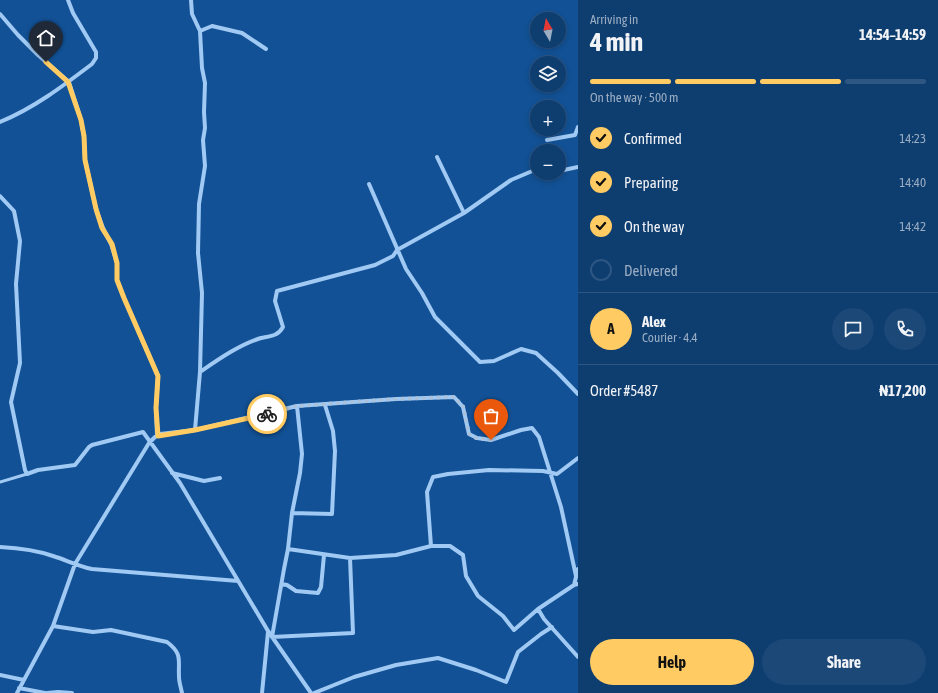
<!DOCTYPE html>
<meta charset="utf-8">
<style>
body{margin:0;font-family:"Asap Condensed",sans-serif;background:#1c4878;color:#f1f3f6;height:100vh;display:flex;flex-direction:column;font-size:15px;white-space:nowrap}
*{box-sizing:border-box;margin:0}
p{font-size:13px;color:#9baec3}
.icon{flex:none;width:22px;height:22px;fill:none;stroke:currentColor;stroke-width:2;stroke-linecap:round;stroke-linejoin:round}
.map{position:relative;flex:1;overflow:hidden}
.sheet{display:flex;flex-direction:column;background:#0e3d70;width:360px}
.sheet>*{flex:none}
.needle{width:26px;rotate:350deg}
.tools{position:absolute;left:530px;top:12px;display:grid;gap:8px}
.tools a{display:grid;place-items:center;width:36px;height:36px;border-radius:50%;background:#0e3d70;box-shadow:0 2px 6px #0003,0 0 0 1px #2e5683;font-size:20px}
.pin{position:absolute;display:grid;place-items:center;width:34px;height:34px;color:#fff;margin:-41px -17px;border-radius:50% 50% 50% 0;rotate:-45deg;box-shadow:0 0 4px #0007}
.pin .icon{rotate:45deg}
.courier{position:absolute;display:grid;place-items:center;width:40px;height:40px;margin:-20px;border:3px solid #ffcb62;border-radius:50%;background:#fff;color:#222;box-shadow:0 1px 5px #0007}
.head em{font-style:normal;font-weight:700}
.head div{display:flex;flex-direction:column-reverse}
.head{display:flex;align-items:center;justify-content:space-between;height:68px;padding:0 12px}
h1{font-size:26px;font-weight:700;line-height:30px}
.bar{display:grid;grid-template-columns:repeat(4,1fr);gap:6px 4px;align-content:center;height:48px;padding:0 12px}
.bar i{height:5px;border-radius:3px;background:#2e5683}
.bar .current{background:#ffcb62}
.bar p{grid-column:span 4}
.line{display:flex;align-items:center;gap:10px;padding:0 12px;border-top:1px solid #2e5683}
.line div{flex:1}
.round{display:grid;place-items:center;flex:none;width:42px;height:42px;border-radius:21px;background:#1c4878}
ol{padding:0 12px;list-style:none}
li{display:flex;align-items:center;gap:12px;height:44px}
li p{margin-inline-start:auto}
li .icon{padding:4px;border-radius:50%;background:#ffcb62;color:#111;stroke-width:4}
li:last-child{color:#9baec3}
li i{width:22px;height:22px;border:2px solid #2e5683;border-radius:50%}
.cta{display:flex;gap:8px;margin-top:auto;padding:8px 12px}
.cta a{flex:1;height:46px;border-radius:24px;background:#ffcb62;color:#111;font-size:16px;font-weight:700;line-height:46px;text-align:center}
.cta a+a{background:#1c4878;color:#f1f3f6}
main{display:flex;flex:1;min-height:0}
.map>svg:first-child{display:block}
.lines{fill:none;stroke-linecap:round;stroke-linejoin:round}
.lane{stroke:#a0c9f3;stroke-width:3}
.street{stroke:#a0c9f3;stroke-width:4}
.done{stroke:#acc2da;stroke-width:4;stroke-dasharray:0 7.2}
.route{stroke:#ffcb62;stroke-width:5}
</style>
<main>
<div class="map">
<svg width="578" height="693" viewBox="0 0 578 693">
<rect width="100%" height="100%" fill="#125195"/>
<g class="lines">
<path class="lane" d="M0,482L27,474"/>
<path class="street" d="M191,0L192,14L200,31L212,26L242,33L266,49
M0,14L18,35L38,55L69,82L81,120L84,137L85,160L96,209L103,228L111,244L117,263V280L124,298L158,376L156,408L157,436
M0,122C34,108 63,86 92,64L96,58V52L73,13L68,0
M547,140L575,135L578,127
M437,157L464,213
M559,171L578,167
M369,184L406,269L422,293L435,317L480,362L494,361L521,349L536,353L558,373L578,394
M0,196L14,211L20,241L16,284L20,363L11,402L25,470L27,474L38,470L75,465L89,447L92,445L143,432L180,483L268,631L311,693
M200,372C219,359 239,345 261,338C271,336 278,336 283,327L275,301L277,291L375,265L393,256L397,250L464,213L511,180L537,169
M297,406L302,454L300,473L292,513L288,549L284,569L272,637L353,633L350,558
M195,430L200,372L202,293L198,253L199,204L205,166L203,140L205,128L204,112L205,83L202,68L200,31
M172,473L204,481L220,478
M292,513L332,514L335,451L333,431L325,405
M431,546L427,492L433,477L448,474L489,470L543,471L557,474L578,458
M0,547C18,548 36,550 53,556C66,560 78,566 92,569L238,581
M288,549L350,558L396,555L431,546H450L463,555L466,576L478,596L503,616L514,630L538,609L574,585L578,584
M282,584L287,585L296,591L318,593L321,587L324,555
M574,585L578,569
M538,609L544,619L578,657
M53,626L93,632L111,630L167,642C183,654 178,660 179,677C179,682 181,688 182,693
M0,675L24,680
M19,688L45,693
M17,693L53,626L75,564L149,443L155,437L160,434L195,430L297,406L396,399L454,397L463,407L469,434L477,438L491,440L521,430L532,428L539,437L561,507L576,576
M47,693L58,692L72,693
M262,693L268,632
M314,693L354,677L396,665L438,658L476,670L506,682L518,652L541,634L552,627"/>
</g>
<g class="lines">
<path class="done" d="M267,414L297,406L396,399L454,397L463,406L469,434L476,438L491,440"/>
<path class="route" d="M46,62L68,82L81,120L84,136L85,160L96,209L102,228L112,244L117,263V280L124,298L158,376L156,408L158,436L195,430L267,414"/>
</g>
</svg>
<div class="tools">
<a><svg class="needle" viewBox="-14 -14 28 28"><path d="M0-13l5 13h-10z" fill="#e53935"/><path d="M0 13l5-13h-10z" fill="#9baec3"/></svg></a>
<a><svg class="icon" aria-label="layers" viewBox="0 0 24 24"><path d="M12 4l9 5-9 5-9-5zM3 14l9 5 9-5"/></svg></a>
<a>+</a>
<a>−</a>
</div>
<div class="pin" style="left:491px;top:440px;background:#ea580c"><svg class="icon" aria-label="bag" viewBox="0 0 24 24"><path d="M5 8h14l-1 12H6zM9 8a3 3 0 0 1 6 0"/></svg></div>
<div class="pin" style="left:46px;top:62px;background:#1f2937"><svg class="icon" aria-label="home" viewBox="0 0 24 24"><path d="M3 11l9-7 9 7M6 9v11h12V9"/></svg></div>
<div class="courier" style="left:267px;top:414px"><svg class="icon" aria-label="bike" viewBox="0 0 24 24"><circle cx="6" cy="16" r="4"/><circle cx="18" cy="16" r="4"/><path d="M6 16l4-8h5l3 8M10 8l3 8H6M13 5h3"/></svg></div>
</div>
<section class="sheet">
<div class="head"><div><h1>4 min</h1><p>Arriving in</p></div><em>14:54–14:59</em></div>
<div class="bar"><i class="current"></i><i class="current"></i><i class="current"></i><i></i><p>On the way · 500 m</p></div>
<ol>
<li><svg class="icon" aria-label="check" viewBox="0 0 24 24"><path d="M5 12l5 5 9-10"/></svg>Confirmed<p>14:23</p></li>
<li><svg class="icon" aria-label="check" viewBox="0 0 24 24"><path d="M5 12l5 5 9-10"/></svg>Preparing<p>14:40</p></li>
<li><svg class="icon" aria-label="check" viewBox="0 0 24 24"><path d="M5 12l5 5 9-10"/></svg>On the way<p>14:42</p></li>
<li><i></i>Delivered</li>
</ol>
<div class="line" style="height:72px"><b class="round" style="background:#ffcb62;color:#111">A</b><div><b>Alex</b><p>Courier · 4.4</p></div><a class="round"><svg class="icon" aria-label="chat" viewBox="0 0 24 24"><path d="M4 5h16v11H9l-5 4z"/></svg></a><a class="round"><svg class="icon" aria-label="phone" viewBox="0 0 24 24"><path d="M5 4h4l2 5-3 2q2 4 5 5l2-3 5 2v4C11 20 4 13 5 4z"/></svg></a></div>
<div class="line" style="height:52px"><div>Order #5487</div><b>₦17,200</b></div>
<div class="cta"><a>Help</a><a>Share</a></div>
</section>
</main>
